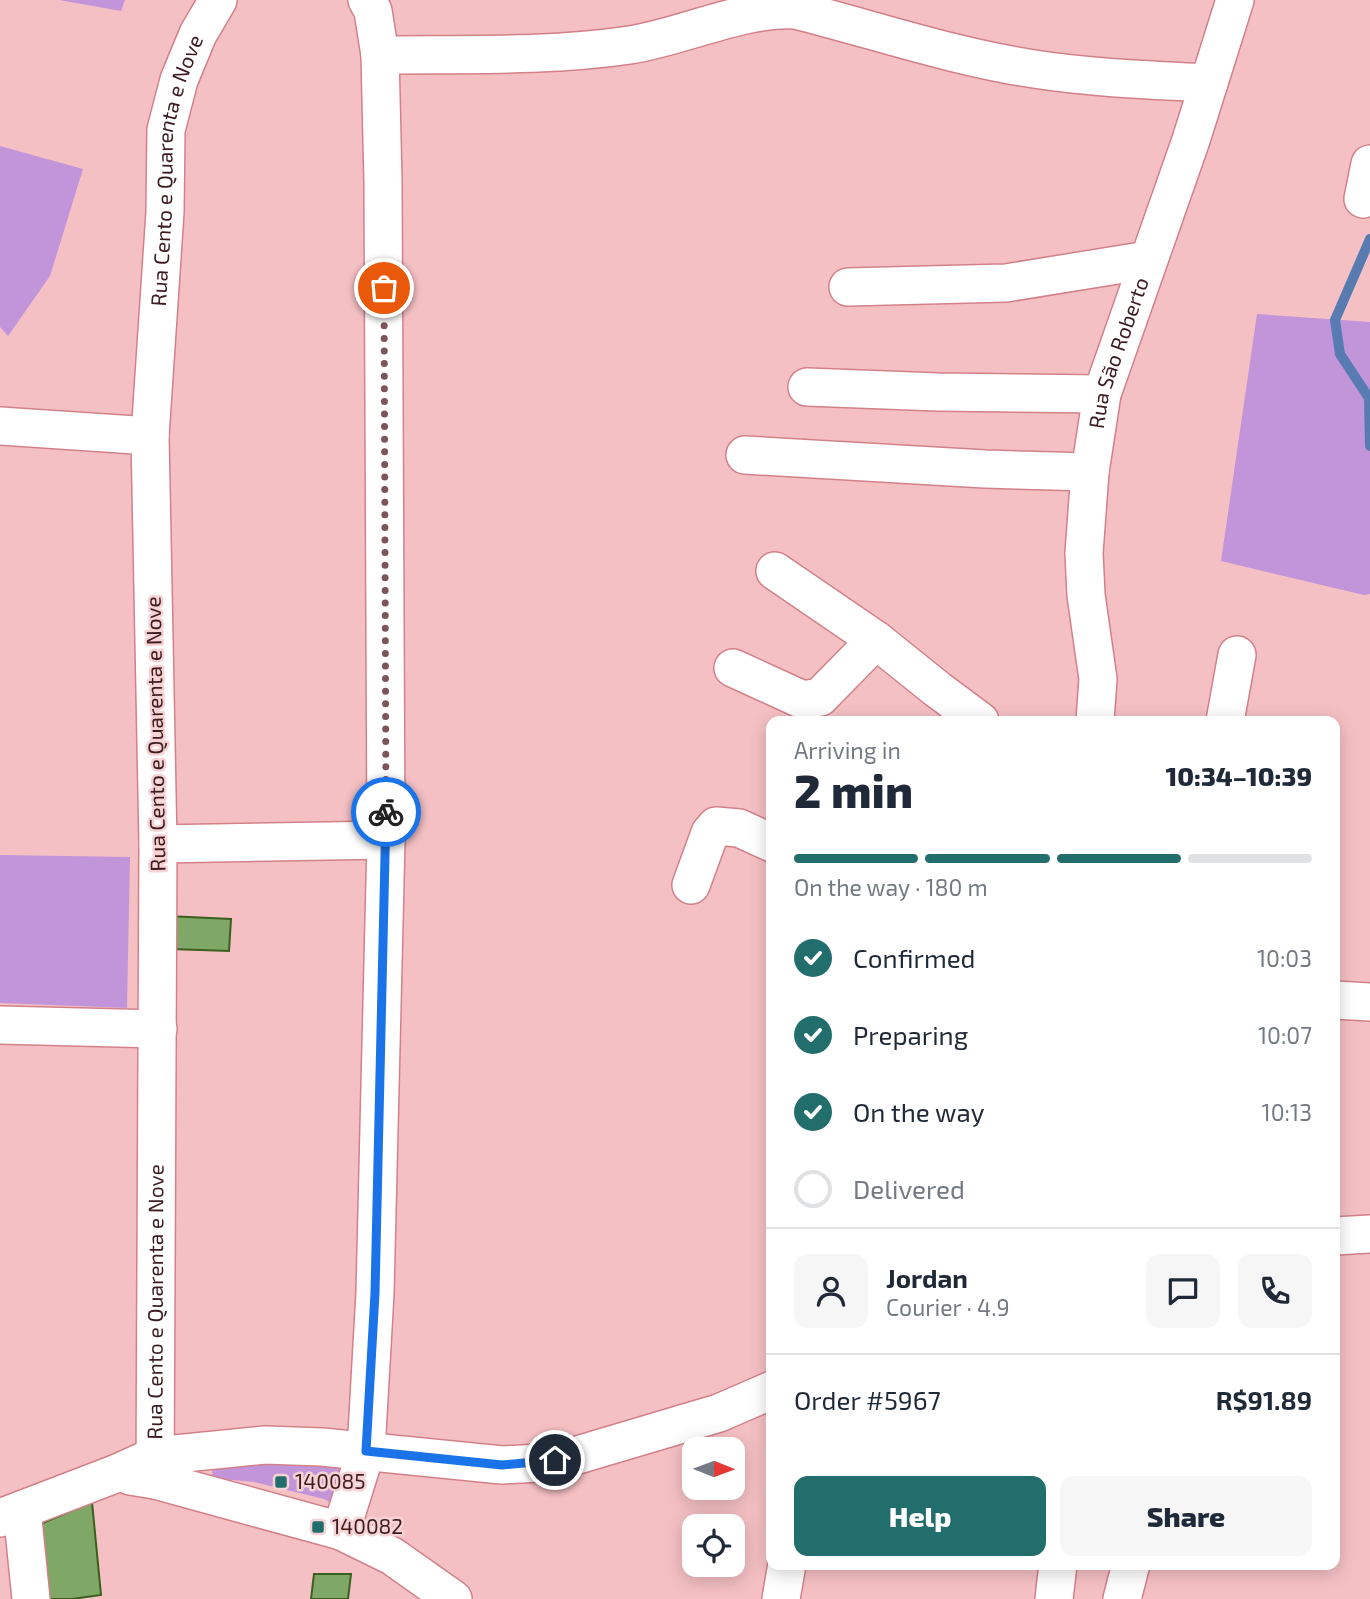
<!DOCTYPE html>
<meta charset="utf-8">
<style>
body{margin:0;font-family:"Exo 2",sans-serif;background:#f6f6f7;color:#1f2937;height:100vh;display:flex;flex-direction:column;font-size:26px;white-space:nowrap}
*{box-sizing:border-box;margin:0}
p{font-size:23px;color:#747a83}
.icon{flex:none;width:38px;height:38px;fill:none;stroke:currentColor;stroke-width:2;stroke-linecap:round;stroke-linejoin:round}
.map{position:relative;flex:1;overflow:hidden}
.drawer{position:absolute;left:766px;top:716px;width:574px;height:854px;display:flex;flex-direction:column;background:#fff;border-radius:14px;box-shadow:0 4px 18px #0003}
.drawer>*{flex:none}
.needle{width:46px;rotate:91deg}
.buttons{position:absolute;left:682px;top:1437px;display:grid;gap:14px}
.buttons a{display:grid;place-items:center;width:63px;height:63px;border-radius:14px;background:#fff;box-shadow:0 4px 18px #0003;font-size:35px}
.pin{position:absolute;display:grid;place-items:center;width:60px;height:60px;color:#fff;margin:-30px;border:4px solid #fff;border-radius:50%;box-shadow:0 2px 7px #0007}
.courier{position:absolute;display:grid;place-items:center;width:70px;height:70px;margin:-35px;border:5px solid #1a73e8;border-radius:50%;background:#fff;color:#222;box-shadow:0 2px 9px #0007}
.overview em{font-style:normal;font-weight:800}
.overview div{display:flex;flex-direction:column-reverse}
.overview{display:flex;align-items:center;justify-content:space-between;height:119px;padding:0 28px}
h1{font-size:46px;font-weight:800;line-height:52px}
.bar{display:grid;grid-template-columns:repeat(4,1fr);gap:10px 7px;align-content:center;height:84px;padding:0 28px}
.bar i{height:9px;border-radius:5px;background:#e0e1e3}
.bar .active{background:#226e6d}
.bar p{grid-column:span 4}
.line{display:flex;align-items:center;gap:18px;padding:0 28px;border-top:2px solid #e0e1e3}
.line div{flex:1}
.round{display:grid;place-items:center;flex:none;width:74px;height:74px;border-radius:14px;background:#f6f6f7}
ol{padding:0 28px;list-style:none}
li{display:flex;align-items:center;gap:21px;height:77px}
li p{margin-inline-start:auto}
li .icon{padding:7px;border-radius:50%;background:#226e6d;color:#fff;stroke-width:4}
li:last-child{color:#747a83}
li i{width:38px;height:38px;border:4px solid #e0e1e3;border-radius:50%}
.action{display:flex;gap:14px;margin-top:auto;padding:14px 28px}
.action a{flex:1;height:80px;border-radius:14px;background:#226e6d;color:#fff;font-size:28px;font-weight:800;line-height:80px;text-align:center}
.action a+a{background:#f6f6f7;color:#1f2937}
.map>svg:first-child{display:block}
.green{fill:#c294da}
.lines{fill:none;stroke-linecap:round;stroke-linejoin:round}
.stream{stroke:#587bb2;stroke-width:10}
.building{fill:#7fa765;stroke:#3b5f1f;stroke-width:2}
.street-casing{stroke:#d28189;stroke-width:40}
.street{stroke:#fff;stroke-width:37}
.done{stroke:#7d5559;stroke-width:7;stroke-dasharray:0 12.6}
.route{stroke:#1a73e8;stroke-width:9}
.poi-dot{fill:#226e6d;stroke:#f6d2d4;stroke-width:2.5}
.labels{text-anchor:middle;stroke-width:5;stroke-linejoin:round;paint-order:stroke}
.street-label{font-size:21px;fill:#3d1c20;stroke:#f6d2d4}
.poi-label{font-size:21px;fill:#3d1c20;stroke:#f6d2d4;text-anchor:start}
</style>
<div class="map">
<svg width="1370" height="1599" viewBox="0 0 1370 1599">
<rect width="100%" height="100%" fill="#f5c0c4"/>
<path class="green" d="M59,0H125L121,11Z
M0,146L83,169L50,276L8,336L0,327Z
M1257,314L1370,322V594L1364,595L1221,561Z
M0,855L130,857L127,1008L0,1003Z
M213,1461H348L336,1505L324,1499L254,1482L212,1478Z"/>
<g class="lines">
<path class="stream" d="M1370,239L1335,320L1340,354L1369,398L1370,446"/>
</g>
<path class="building" d="M167,916L231,919L229,951L171,949Z
M92,1502L101,1595L72,1599H43L38,1525Z
M314,1574H351L348,1599H311Z"/>
<g class="lines">
<g class="street-casing">
<g id="street">
<path d="M380,55C463,54 548,57 630,45C685,36 743,7 796,10C875,30 954,57 1034,69C1092,78 1151,80 1209,83"/>
<path d="M1363,199L1370,164"/>
<path d="M848,287L1006,283L1148,260"/>
<path d="M807,387L938,392L1102,394"/>
<path d="M0,426L150,436"/>
<path d="M745,455L985,469L1090,472"/>
<path d="M775,571L876,640L937,689L980,721"/>
<path d="M733,668L803,700L820,697L876,640"/>
<path id="s1" d="M1095,721L1098,679L1086,595L1084,553L1090,472L1102,394L1191,140L1235,0"/>
<path d="M1225,721L1237,655"/>
<path d="M158,844L386,840"/>
<path d="M691,885L710,833L716,826L739,828L772,843"/>
<path d="M1335,1000L1370,1002"/>
<path d="M0,1025L158,1029"/>
<path d="M1335,1236L1370,1234"/>
<path d="M130,1476L155,1480L341,1531L392,1556L453,1599"/>
<path id="s2" d="M155,1480L158,844L150,436L165,212L166,130L179,80L198,34L218,0"/>
<path d="M22,1510L31,1599"/>
<path d="M0,1518L115,1474L155,1456L265,1445L322,1447L502,1465L539,1463L571,1457L719,1413L772,1390"/>
<path d="M341,1531L366,1451L375,1293L386,840L383,181L380,55L373,11L367,0"/>
<path d="M781,1599L787,1564"/>
<path d="M1054,1599L1058,1564"/>
<path d="M1122,1599L1131,1564"/>
</g>
</g>
<use href="#street" class="street"/>
</g>
<g class="lines">
<path class="done" d="M384,288L386,812"/>
<path class="route" d="M386,812L375,1293L366,1451L502,1465L555,1460"/>
</g>
<g class="poi-dot">
<rect x="274" y="1475" width="14" height="14" rx="3.5"/>
<rect x="311" y="1520" width="14" height="14" rx="3.5"/>
</g>
<g class="labels">
<g class="street-label">
<text dy="7" stroke="none"><textPath href="#s2" startOffset="1312">Rua Cento e Quarenta e Nove</textPath></text>
<text dy="7" stroke="none"><textPath href="#s1" startOffset="373">Rua São Roberto</textPath></text>
<text transform="translate(156 734) rotate(-91)" y="7">Rua Cento e Quarenta e Nove</text>
<text dy="7" stroke="none"><textPath href="#s2" startOffset="178">Rua Cento e Quarenta e Nove</textPath></text>
</g>
<g class="poi-label">
<text x="295" y="1489">140085</text>
<text x="332" y="1534">140082</text>
</g>
</g>
</svg>
<div class="buttons">
<a><svg class="needle" viewBox="-14 -14 28 28"><path d="M0-13l5 13h-10z" fill="#e53935"/><path d="M0 13l5-13h-10z" fill="#747a83"/></svg></a>
<a><svg class="icon" aria-label="locate" viewBox="0 0 24 24"><circle cx="12" cy="12" r="6"/><path d="M12 2v4M12 18v4M2 12h4M18 12h4"/></svg></a>
</div>
<div class="pin" style="left:384px;top:288px;background:#ea580c"><svg class="icon" aria-label="bag" viewBox="0 0 24 24"><path d="M5 8h14l-1 12H6zM9 8a3 3 0 0 1 6 0"/></svg></div>
<div class="pin" style="left:555px;top:1460px;background:#1f2937"><svg class="icon" aria-label="home" viewBox="0 0 24 24"><path d="M3 11l9-7 9 7M6 9v11h12V9"/></svg></div>
<div class="courier" style="left:386px;top:812px"><svg class="icon" aria-label="bike" viewBox="0 0 24 24"><circle cx="6" cy="16" r="4"/><circle cx="18" cy="16" r="4"/><path d="M6 16l4-8h5l3 8M10 8l3 8H6M13 5h3"/></svg></div>
<section class="drawer">
<div class="overview"><div><h1>2 min</h1><p>Arriving in</p></div><em>10:34–10:39</em></div>
<div class="bar"><i class="active"></i><i class="active"></i><i class="active"></i><i></i><p>On the way · 180 m</p></div>
<ol>
<li><svg class="icon" aria-label="check" viewBox="0 0 24 24"><path d="M5 12l5 5 9-10"/></svg>Confirmed<p>10:03</p></li>
<li><svg class="icon" aria-label="check" viewBox="0 0 24 24"><path d="M5 12l5 5 9-10"/></svg>Preparing<p>10:07</p></li>
<li><svg class="icon" aria-label="check" viewBox="0 0 24 24"><path d="M5 12l5 5 9-10"/></svg>On the way<p>10:13</p></li>
<li><i></i>Delivered</li>
</ol>
<div class="line" style="height:126px"><a class="round"><svg class="icon" aria-label="person" viewBox="0 0 24 24"><circle cx="12" cy="8" r="4"/><path d="M4 21q1-7 8-7t8 7"/></svg></a><div><b>Jordan</b><p>Courier · 4.9</p></div><a class="round"><svg class="icon" aria-label="chat" viewBox="0 0 24 24"><path d="M4 5h16v11H9l-5 4z"/></svg></a><a class="round"><svg class="icon" aria-label="phone" viewBox="0 0 24 24"><path d="M5 4h4l2 5-3 2q2 4 5 5l2-3 5 2v4C11 20 4 13 5 4z"/></svg></a></div>
<div class="line" style="height:91px"><div>Order #5967</div><b>R$91.89</b></div>
<div class="action"><a>Help</a><a>Share</a></div>
</section>
</div>
